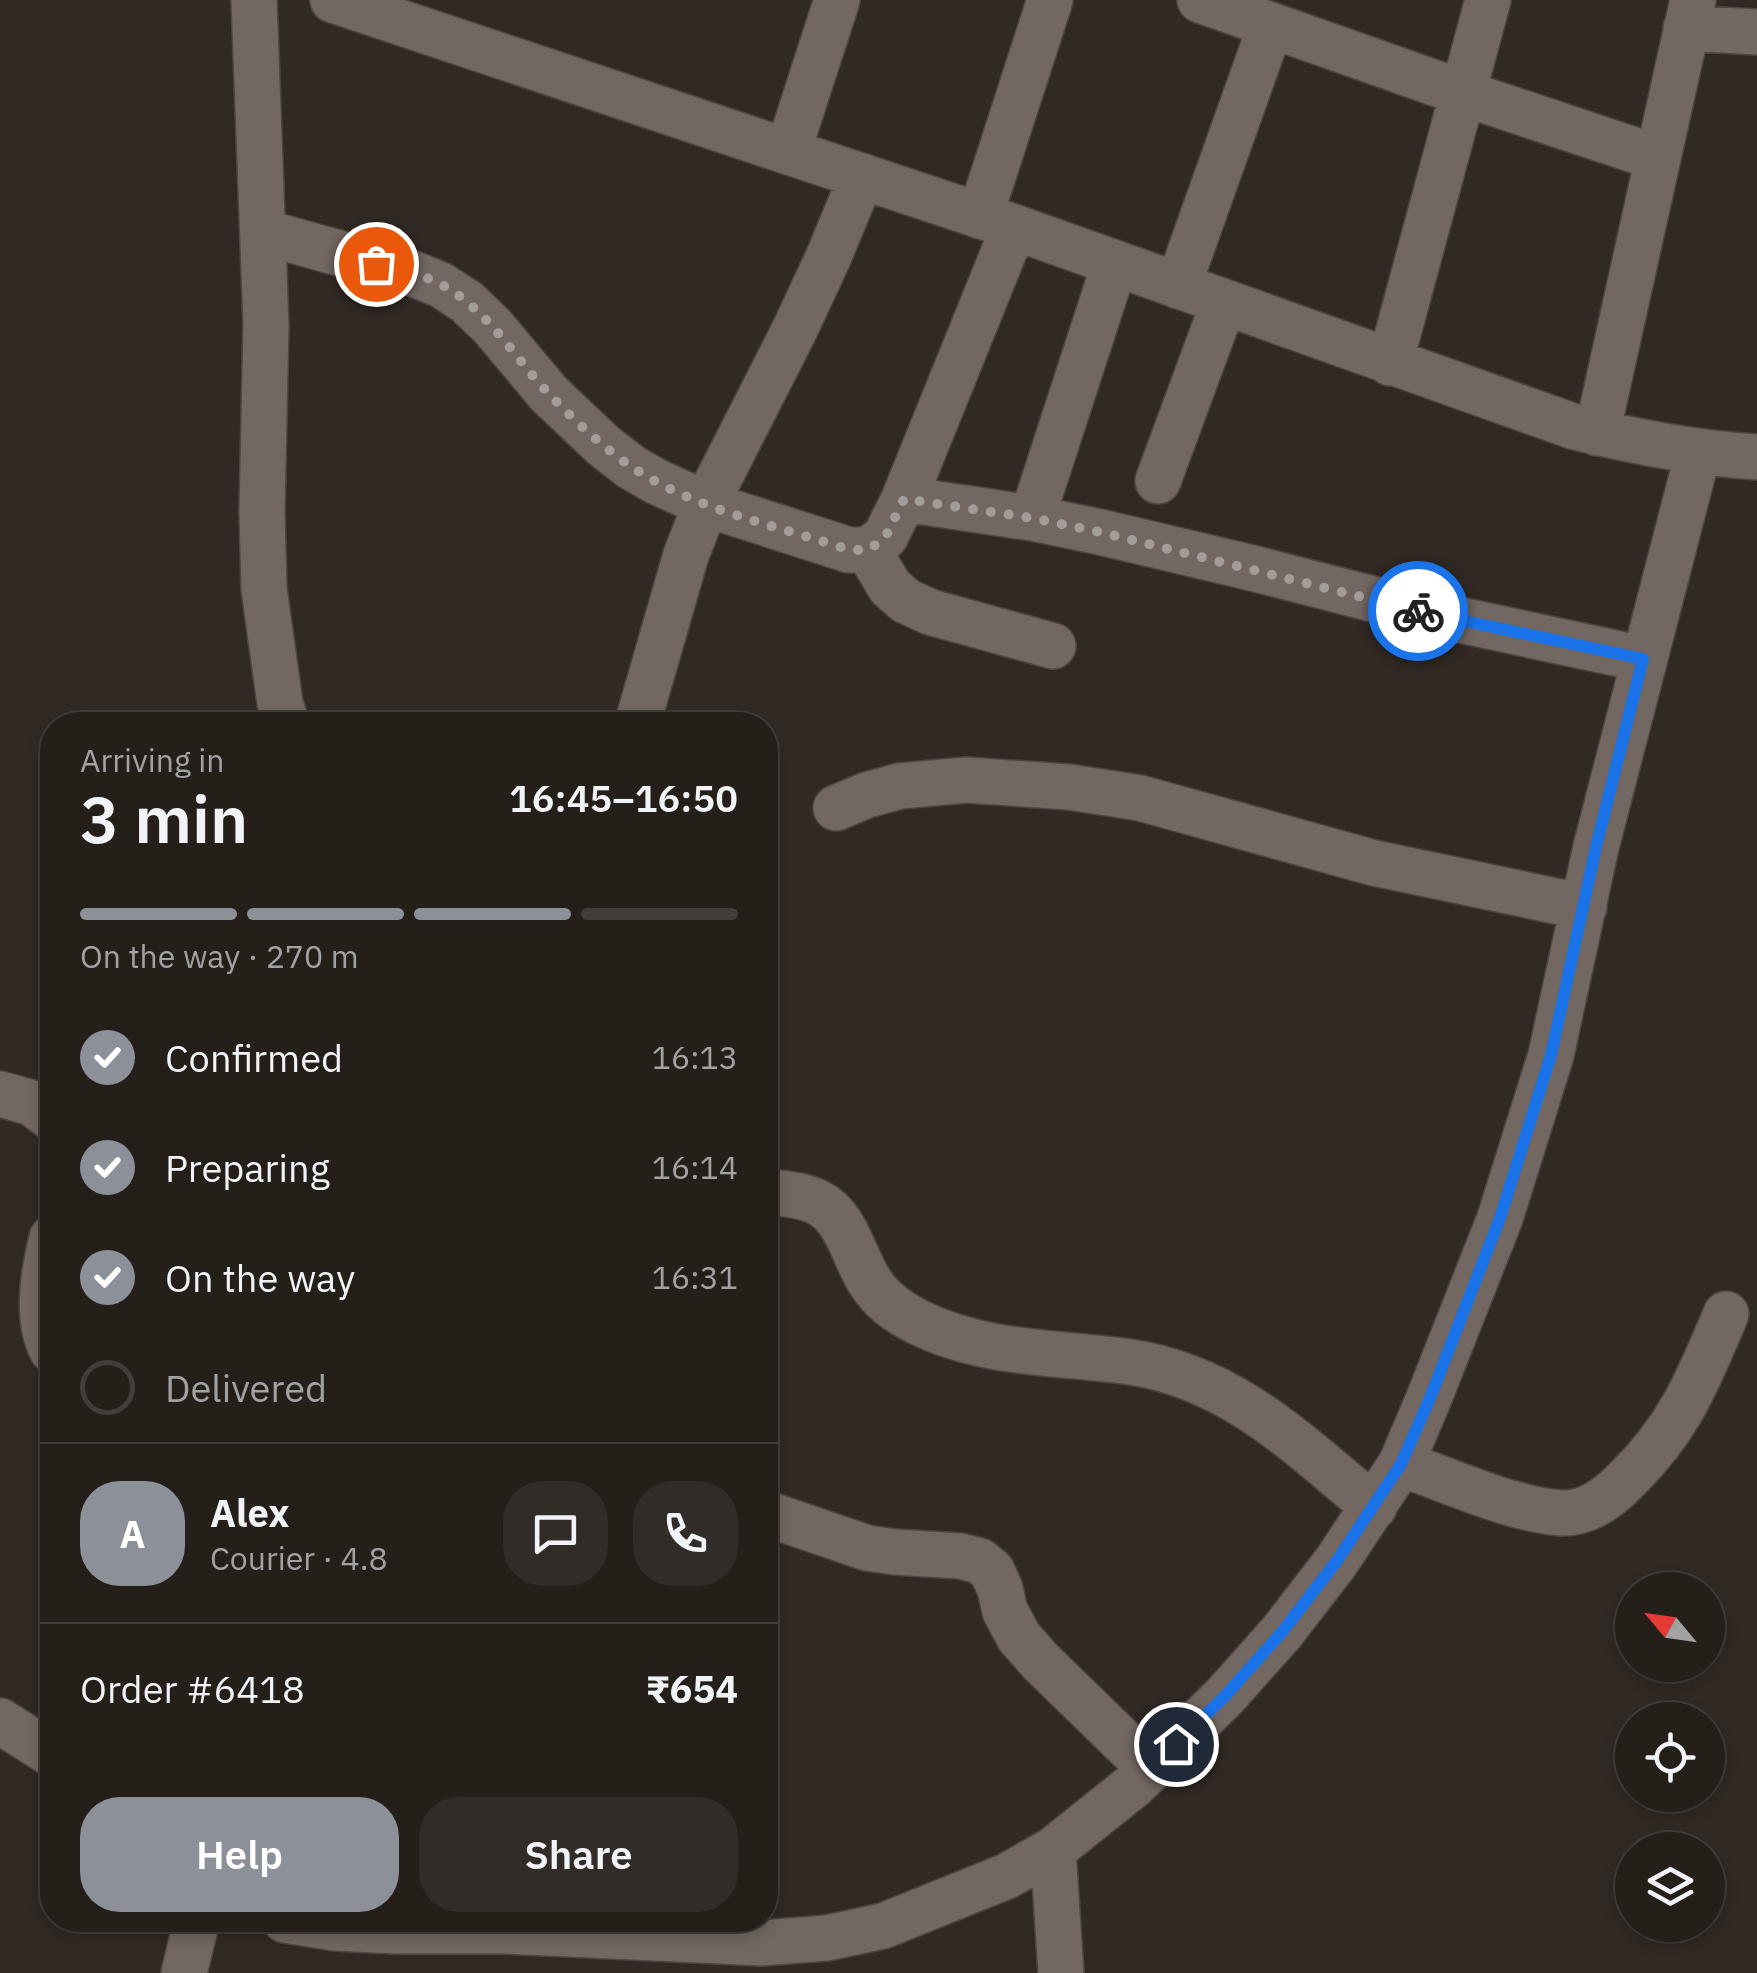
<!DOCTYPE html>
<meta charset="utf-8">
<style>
body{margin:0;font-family:"IBM Plex Sans",sans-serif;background:#312c27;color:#f1f3f6;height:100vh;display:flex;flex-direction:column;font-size:38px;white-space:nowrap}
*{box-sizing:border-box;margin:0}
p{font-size:32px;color:#a3a2a2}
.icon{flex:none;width:55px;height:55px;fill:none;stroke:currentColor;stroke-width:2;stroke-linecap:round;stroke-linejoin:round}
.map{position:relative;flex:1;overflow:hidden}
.drawer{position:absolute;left:40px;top:712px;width:738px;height:1220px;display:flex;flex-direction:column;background:#251f1a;border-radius:40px;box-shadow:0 5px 15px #0003,0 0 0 2px #423d39}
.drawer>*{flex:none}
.needle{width:65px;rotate:299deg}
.fabs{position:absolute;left:1615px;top:1572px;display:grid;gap:20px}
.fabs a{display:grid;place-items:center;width:110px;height:110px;border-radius:50%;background:#251f1a;box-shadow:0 5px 15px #0003,0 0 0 2px #423d39;font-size:50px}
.pin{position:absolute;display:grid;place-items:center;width:85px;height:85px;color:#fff;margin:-42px;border:5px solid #fff;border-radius:50%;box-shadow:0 2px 10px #0007}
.courier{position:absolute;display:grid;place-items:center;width:100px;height:100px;margin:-50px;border:8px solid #1a73e8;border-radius:50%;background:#fff;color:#222;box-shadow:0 2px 12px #0007}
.overview em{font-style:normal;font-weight:600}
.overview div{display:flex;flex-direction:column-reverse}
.overview{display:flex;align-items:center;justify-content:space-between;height:170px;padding:0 40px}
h1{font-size:65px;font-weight:600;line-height:75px}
.bar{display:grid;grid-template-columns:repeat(4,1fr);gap:15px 10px;align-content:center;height:120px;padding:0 40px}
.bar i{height:12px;border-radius:8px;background:#423d39}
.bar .active{background:#8c9099}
.bar p{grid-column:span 4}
.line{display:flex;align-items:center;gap:25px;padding:0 40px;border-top:2px solid #423d39}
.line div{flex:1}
.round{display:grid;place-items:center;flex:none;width:105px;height:105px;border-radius:40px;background:#312c27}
ol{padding:0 40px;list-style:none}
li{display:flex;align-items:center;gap:30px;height:110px}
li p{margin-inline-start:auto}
li .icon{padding:10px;border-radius:50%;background:#8c9099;color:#fff;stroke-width:4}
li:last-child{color:#a3a2a2}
li i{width:55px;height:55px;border:5px solid #423d39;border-radius:50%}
.action{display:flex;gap:20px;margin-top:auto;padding:20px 40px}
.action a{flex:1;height:115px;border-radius:40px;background:#8c9099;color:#fff;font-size:40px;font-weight:600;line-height:115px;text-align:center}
.action a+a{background:#312c27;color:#f1f3f6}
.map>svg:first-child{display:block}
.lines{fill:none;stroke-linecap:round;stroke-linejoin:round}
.minor-casing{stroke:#4d4541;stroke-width:48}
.minor{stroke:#726761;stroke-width:45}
.done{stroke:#a39c98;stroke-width:10;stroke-dasharray:0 18}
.route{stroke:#1a73e8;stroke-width:12}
</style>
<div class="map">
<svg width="1757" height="1973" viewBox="0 0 1757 1973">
<rect width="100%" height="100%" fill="#312923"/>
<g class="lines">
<g class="minor-casing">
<path id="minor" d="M254,0L266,325L262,512L264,589L280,703L287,725
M333,0L1014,227L1575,427C1637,442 1693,453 1757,457
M1200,0L1463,93L1658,158
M1686,28L1757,32
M788,151L837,0
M980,216L1050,0
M263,232L414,274L441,285L467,302L492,326L549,394L604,446L631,467L657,482L706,504L849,550H868L885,537L904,499L1014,227
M1178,286L1271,25
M1390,363L1488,0
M1597,433L1693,0
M1158,481L1224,302
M904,499L1032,518L1100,532L1252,568L1427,613L1643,659
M1032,518L1115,263
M868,550L890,587L906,601L930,612L1053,646
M637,725L686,555L706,504L795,329L828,258L862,176
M836,808L867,795L900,786L966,780L1069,787L1140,798L1374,863L1584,907
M0,1094L32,1103L52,1118
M765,1191C782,1194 801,1194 817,1202C847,1216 853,1256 870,1282C881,1300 897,1311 916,1321C982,1355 1058,1352 1130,1362C1232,1377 1299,1445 1374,1507
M52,1238C44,1271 35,1318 52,1350
M1401,1464C1449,1480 1512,1510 1562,1513C1588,1514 1611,1496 1628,1478C1680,1427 1698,1380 1726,1314
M765,1513L867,1548L895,1552L960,1556L980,1561L992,1571L1000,1589L1005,1611L1019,1637L1040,1661L1151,1769
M0,1721L52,1754
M1053,1850L1061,1973
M285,1920L335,1928L396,1931H503L762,1943L827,1938L883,1926L1007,1876L1053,1850L1134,1785L1225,1696L1282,1632L1336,1562L1401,1464L1429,1398L1500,1218L1551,1055L1596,847L1698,453
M184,1973L197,1920"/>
</g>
<use href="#minor" class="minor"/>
</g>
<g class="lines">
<path class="done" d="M376,264C398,270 422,274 442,285C488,310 514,357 549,394C573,419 600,445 629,465C691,509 778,526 850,550H868L885,538L904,499L1032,518L1100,532L1418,611"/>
<path class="route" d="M1176,1744L1225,1696L1282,1632L1336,1562L1401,1464L1430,1398L1500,1218L1551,1055L1596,847L1643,659L1418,611"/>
</g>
</svg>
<div class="fabs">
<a><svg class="needle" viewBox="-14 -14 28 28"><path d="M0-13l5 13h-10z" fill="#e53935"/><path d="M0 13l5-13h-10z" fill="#a3a2a2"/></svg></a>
<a><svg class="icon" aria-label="locate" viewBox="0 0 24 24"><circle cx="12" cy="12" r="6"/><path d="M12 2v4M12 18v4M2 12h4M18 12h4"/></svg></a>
<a><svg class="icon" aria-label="layers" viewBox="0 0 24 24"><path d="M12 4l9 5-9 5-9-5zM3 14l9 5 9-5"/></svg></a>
</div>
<div class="pin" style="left:376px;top:264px;background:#ea580c"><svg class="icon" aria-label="bag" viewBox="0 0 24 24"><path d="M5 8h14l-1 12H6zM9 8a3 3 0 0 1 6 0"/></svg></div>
<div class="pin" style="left:1176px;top:1744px;background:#1f2937"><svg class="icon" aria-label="home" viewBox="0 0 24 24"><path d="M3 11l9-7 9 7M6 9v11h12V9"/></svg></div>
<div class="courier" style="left:1418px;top:611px"><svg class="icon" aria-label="bike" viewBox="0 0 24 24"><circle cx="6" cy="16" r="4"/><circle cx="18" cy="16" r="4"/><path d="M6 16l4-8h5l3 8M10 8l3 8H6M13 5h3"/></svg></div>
<section class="drawer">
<div class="overview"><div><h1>3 min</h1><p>Arriving in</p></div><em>16:45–16:50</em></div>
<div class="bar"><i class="active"></i><i class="active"></i><i class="active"></i><i></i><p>On the way · 270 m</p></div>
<ol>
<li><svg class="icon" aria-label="check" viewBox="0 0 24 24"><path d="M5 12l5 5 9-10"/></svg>Confirmed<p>16:13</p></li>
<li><svg class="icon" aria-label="check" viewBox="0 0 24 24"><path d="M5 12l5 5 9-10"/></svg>Preparing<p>16:14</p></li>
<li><svg class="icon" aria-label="check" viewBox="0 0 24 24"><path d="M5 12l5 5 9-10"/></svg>On the way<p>16:31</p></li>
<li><i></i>Delivered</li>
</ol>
<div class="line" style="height:180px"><b class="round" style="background:#8c9099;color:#fff">A</b><div><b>Alex</b><p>Courier · 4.8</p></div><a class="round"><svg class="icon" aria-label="chat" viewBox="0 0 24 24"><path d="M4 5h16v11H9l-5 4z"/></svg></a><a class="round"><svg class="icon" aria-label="phone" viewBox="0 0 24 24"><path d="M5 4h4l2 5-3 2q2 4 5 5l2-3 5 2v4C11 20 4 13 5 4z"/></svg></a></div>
<div class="line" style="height:130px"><div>Order #6418</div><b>₹654</b></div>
<div class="action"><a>Help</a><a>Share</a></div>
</section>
</div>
